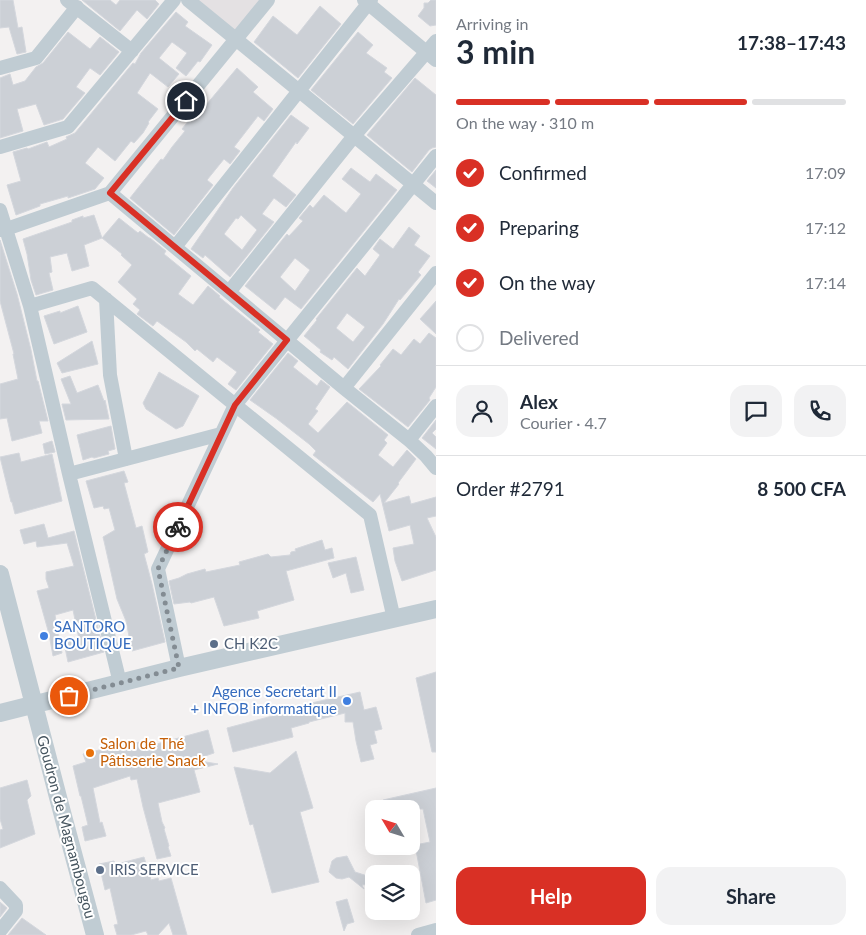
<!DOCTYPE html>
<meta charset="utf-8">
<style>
body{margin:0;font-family:Lato,sans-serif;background:#f2f2f3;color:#1f2937;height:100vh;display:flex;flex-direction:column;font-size:19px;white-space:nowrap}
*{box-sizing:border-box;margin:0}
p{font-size:16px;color:#747a83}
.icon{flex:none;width:28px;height:28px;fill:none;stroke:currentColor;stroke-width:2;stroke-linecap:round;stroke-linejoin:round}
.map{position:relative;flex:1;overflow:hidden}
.sheet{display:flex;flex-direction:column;background:#fff;width:430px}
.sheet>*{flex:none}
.needle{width:32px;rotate:308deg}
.fabs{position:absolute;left:365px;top:800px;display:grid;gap:10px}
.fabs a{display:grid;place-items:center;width:55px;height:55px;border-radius:10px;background:#fff;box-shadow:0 5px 20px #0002;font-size:25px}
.pin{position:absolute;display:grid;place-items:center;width:42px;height:42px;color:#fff;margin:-21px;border:2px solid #fff;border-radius:50%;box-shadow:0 1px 5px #0007}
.courier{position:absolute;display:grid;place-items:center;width:50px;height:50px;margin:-25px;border:4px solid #d93025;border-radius:50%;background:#fff;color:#222;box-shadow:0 1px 6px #0007}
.headline em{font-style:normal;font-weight:700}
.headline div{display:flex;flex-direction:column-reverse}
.headline{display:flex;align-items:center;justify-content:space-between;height:85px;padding:0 20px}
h1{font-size:32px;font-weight:700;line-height:38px}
.bar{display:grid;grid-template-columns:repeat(4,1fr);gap:8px 5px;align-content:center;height:60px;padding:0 20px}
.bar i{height:6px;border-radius:4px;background:#e0e1e3}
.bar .current{background:#d93025}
.bar p{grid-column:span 4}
.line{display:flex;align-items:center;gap:12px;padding:0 20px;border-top:1px solid #e0e1e3}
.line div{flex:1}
.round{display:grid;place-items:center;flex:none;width:52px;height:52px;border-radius:15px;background:#f2f2f3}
ol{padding:0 20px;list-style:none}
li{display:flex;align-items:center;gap:15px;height:55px}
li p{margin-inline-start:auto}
li .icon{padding:5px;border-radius:50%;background:#d93025;color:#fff;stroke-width:4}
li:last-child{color:#747a83}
li i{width:28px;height:28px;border:2px solid #e0e1e3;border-radius:50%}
.button{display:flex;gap:10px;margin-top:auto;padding:10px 20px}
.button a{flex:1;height:58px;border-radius:15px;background:#d93025;color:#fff;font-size:20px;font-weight:700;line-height:58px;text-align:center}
.button a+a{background:#f2f2f3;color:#1f2937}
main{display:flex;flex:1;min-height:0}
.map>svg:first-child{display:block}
.education{fill:#e4e1e3}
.building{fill:#ccd0d6;stroke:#d4d7dd;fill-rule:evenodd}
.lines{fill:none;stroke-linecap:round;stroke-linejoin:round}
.minor{stroke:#c0ccd3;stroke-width:14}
.tertiary{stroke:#c0ccd3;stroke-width:18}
.done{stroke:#838c93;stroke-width:5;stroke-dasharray:0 9}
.route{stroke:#d93025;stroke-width:6}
.shop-dot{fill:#3f7fe0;stroke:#fff;stroke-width:2}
.service-dot{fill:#5c6f8a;stroke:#fff;stroke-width:2}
.food-dot{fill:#e8710a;stroke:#fff;stroke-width:2}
.labels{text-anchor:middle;stroke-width:4;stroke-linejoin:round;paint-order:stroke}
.shop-label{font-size:15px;fill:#366cbe;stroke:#fff;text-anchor:start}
.service-label{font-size:15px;fill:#4e5e75;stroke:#fff;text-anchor:start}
.food-label{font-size:15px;fill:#c56008;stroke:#fff;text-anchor:start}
.street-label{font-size:15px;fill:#475660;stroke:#fff}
</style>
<main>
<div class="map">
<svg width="436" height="935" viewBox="0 0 436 935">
<rect width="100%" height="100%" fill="#f3f1f1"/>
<path class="education" d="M198,0H261L234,31Z"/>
<path class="building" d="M0,0H13L18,28L22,27L26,52L17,54L9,27L0,28Z
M82,0H110L116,5L120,0H155L159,4L147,19L137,10L120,31Z
M431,0H436V25L430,26L418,16L424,8V3H428Z
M320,6L341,24L298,78L254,42L273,16L297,35Z
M176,12L188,22L185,26L212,45L200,62L198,61L186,76L176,68L187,53L172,42L159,58L179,74L168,87L150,73L137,93L158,109L148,122L149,123L143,133L134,143L131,141L115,161L98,147L85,163L104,178L95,189L68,198V196L40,204V206L16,215L7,185L21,181L13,152L27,148L28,149L47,142L49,147L67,139L66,137L75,133L133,63L135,64L141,53Z
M68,32L90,49L100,37L119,52L100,75L90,68L76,87L85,93L63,119L44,125L36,104L17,109L23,131L0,138V78L10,74L13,85L25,81L36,67L43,63Z
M358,32L373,45L366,53L387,68L384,72L392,78L353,124L311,90Z
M237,68L258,87L253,92L273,109L264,121L258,116L234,147L240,151L230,164L224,159L207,180L213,185L174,235L130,198L161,159L163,160L172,147L185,131L182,129L193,115L196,117Z
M415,78L436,95V147L432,148L429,150L412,172L367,135Z
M291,115L309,128L297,144L296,142L272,176L296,195L286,207L274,198L262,214L274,222L230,277L205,255L203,258L191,249L233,188ZM241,215L257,230L242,250L224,234L236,218L238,219Z
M351,168L370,182L376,174L397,190L301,309L285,297L275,310L245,286L287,234L289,236L303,221L299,218L310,205L313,208L324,195L346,213L361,194L342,179ZM295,258L310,270L295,291L280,277Z
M436,170V188L427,181Z
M94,215L102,238L84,245L89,266L72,271L67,253L50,257L52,272L49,273L53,290L36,295L31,280L27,254L23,239L72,222V220L83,216V218Z
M119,218L138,233L140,231L149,238H150L166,251L164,254L191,276L178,294L193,305L208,286L220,296L219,297L260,330L258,332L273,344L236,390L228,384L237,372L217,357L213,362L197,349L195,351L186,342L157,321L153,326L137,314L140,310L133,304L137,299L118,282L132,265L121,255L122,254L102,238Z
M409,227L420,236L414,245L430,256L418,272L421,275L400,300L399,299L383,324L348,369L334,357L332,360L320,352L321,350L304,336L317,320L316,319L357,268L365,276L380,255L373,249L380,239L393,249ZM347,313L365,327L353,342L336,328Z
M0,240L17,294L31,350L37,381H38L48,421H39L42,433L12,441L7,418L0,419V384L18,379L13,354H14L0,301Z
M436,301V334L420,319Z
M78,306L87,332L54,344L44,316L60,311V313Z
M429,333L436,338V387L429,398L430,400L408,427L359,389L381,366L380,365L393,349L401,355L414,339L420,344Z
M92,341L98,364L62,373L57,363Z
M288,353L298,361L293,367L317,386L321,380L330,387L315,409L318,411L308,424L318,433L347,402L388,435L384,440L387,443L378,455L393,467L407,450L416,459L398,483L399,484L384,503L409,496L411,504L436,497V516L427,518L436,537V570L402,581L395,561L393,548L414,544L410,525L389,531L380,494L373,502L313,455L316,451L309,444L277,419L250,400Z
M159,372L199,396L183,426L176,429L146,409L143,403Z
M70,376L77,393L98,385L104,401L105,400L109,419L66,420L62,404H71L61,379Z
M436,420V429L432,433L436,437V449L422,438Z
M111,426L115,449L108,451L109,454L94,458L92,457L83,460L77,435Z
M52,441L55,452L45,454L43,444Z
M19,453L21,462L52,454L62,501L15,514L12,502H11L0,457Z
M124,471L128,482L124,483L136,528L142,526L148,552L144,554L152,584L165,642L132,651L126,621L117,599L104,541L103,537L115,530L109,508L104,509L103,506L94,508L86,481Z
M44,524L48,538L74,531L104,652L68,662L64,643L79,639L73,610L55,615L62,653L53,656L49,634L37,591L49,588L46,579V572L74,566L67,543L37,547L36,541L24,544L20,530Z
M322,540L325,550L332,548L334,558L286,571L294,600L257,611L259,618L224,626L214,597L191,603L190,602L174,604L169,581L179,578L187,574L205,569L206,572L240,565L239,562L268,554L271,557L290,555L291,552L296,551L295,549Z
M356,557L364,590L351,593L346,573L333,578L328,563Z
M436,672V752H432L416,678Z
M360,692L364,710L376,707L382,729L374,731L377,743L370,745L374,759L361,762L356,741L353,722H345V713L309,722V723L291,728L293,737L233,752L227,728L291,711L290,709L307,704Z
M208,730L214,753L202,757L203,760L200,761L218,764L194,770L200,792L158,803L162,822L165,828L164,829L169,846L168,847L171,856L157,859L143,807L137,779L131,780L130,776L93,788L100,823L102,822L106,836L85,841L82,827L88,825L81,796H80L73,766L86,762L83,754L107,748L125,745V744L141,742L142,748Z
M296,751L313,808L300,812L319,882L272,893L253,824L250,825L234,767L270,773Z
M27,780L31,796L27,800L35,834L0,848V830L3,829L0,819V788Z
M436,788V900L426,903L415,845L430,842L423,809H385L383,800Z
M347,856L355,872L374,878V884L362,885L364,889L349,877L342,879L336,878L329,872L332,861L336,858Z
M144,857L151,880L158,878L159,881L171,878L187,935H173L169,923L158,935H148L146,931L131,935H117L114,925L118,924L110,888L105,890L99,864L114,861L117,869V864Z
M347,899L354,922L347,924L344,931L336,902Z
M0,902L7,908L0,917Z
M22,918L46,935H8Z"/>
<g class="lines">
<path class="minor" d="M67,0L132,51
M188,0L436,203
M364,0L436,60
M0,68L36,58L77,7
M0,147L68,127L174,0
M110,193L344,388L409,440L426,456L436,468
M0,210L30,306L69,474L120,683
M0,230L12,227L110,193L268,0
M175,247L371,0
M229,292L354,136L436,41
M106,299L110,375L126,459
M30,306L92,288L370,515L394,619
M344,388L436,273
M409,440L436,406
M69,474L221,434
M179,668L158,569L235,405L436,156
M0,888L16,905V911L0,931
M418,935L436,930"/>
<path class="tertiary" d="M0,574L59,801L95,935
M0,713L179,668L436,609"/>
</g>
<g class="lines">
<path class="done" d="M69,696L179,668L158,569L178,527"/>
<path class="route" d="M178,527L235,405L287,340L110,193L186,101"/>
</g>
<g class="shop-dot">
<circle cx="44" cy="636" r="5"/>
<circle cx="347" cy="701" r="5"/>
</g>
<g class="service-dot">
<circle cx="214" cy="644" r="5"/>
<circle cx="100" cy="870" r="5"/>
</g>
<circle class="food-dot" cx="90" cy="753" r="5"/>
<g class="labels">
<g class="shop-label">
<text x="54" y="632">SANTORO<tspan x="54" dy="17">BOUTIQUE</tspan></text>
<text x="337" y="697" text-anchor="end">Agence Secretart II<tspan x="337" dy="17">+ INFOB informatique</tspan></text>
</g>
<g class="service-label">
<text x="224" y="649">CH K2C</text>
<text x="110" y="875">IRIS SERVICE</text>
</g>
<g class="food-label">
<text x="100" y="749">Salon de Thé<tspan x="100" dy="17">Pâtisserie Snack</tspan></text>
</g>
<g class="street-label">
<text transform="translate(66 827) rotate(75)" y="5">Goudron de Magnambougou</text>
</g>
</g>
</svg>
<div class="fabs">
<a><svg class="needle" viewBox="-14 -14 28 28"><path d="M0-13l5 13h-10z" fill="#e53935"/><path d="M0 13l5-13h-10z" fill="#747a83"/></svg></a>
<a><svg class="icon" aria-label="layers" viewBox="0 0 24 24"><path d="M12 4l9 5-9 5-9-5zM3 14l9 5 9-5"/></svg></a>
</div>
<div class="pin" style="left:69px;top:696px;background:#ea580c"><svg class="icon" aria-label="bag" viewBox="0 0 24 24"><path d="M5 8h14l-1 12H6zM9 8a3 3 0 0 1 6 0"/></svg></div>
<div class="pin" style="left:186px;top:101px;background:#1f2937"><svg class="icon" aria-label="home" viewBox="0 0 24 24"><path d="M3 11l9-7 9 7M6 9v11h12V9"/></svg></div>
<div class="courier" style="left:178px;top:527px"><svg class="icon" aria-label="bike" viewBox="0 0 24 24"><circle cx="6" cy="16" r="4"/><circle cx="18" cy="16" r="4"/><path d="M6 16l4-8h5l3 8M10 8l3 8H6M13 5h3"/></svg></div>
</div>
<section class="sheet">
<div class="headline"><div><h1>3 min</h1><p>Arriving in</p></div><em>17:38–17:43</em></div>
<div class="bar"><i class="current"></i><i class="current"></i><i class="current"></i><i></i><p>On the way · 310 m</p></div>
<ol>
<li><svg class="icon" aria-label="check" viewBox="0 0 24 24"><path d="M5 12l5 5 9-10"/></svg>Confirmed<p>17:09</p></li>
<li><svg class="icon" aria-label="check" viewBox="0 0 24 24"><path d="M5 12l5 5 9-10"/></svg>Preparing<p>17:12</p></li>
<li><svg class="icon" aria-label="check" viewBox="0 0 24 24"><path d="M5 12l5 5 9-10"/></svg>On the way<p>17:14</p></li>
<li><i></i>Delivered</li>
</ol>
<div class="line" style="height:90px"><a class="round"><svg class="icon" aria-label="person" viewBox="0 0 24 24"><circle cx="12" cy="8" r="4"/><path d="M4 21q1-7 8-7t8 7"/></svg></a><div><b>Alex</b><p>Courier · 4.7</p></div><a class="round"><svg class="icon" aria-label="chat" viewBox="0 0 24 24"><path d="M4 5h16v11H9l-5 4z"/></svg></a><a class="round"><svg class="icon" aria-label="phone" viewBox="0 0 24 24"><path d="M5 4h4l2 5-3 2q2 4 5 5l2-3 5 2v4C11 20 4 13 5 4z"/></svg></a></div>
<div class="line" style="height:65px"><div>Order #2791</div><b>8 500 CFA</b></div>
<div class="button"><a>Help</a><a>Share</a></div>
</section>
</main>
